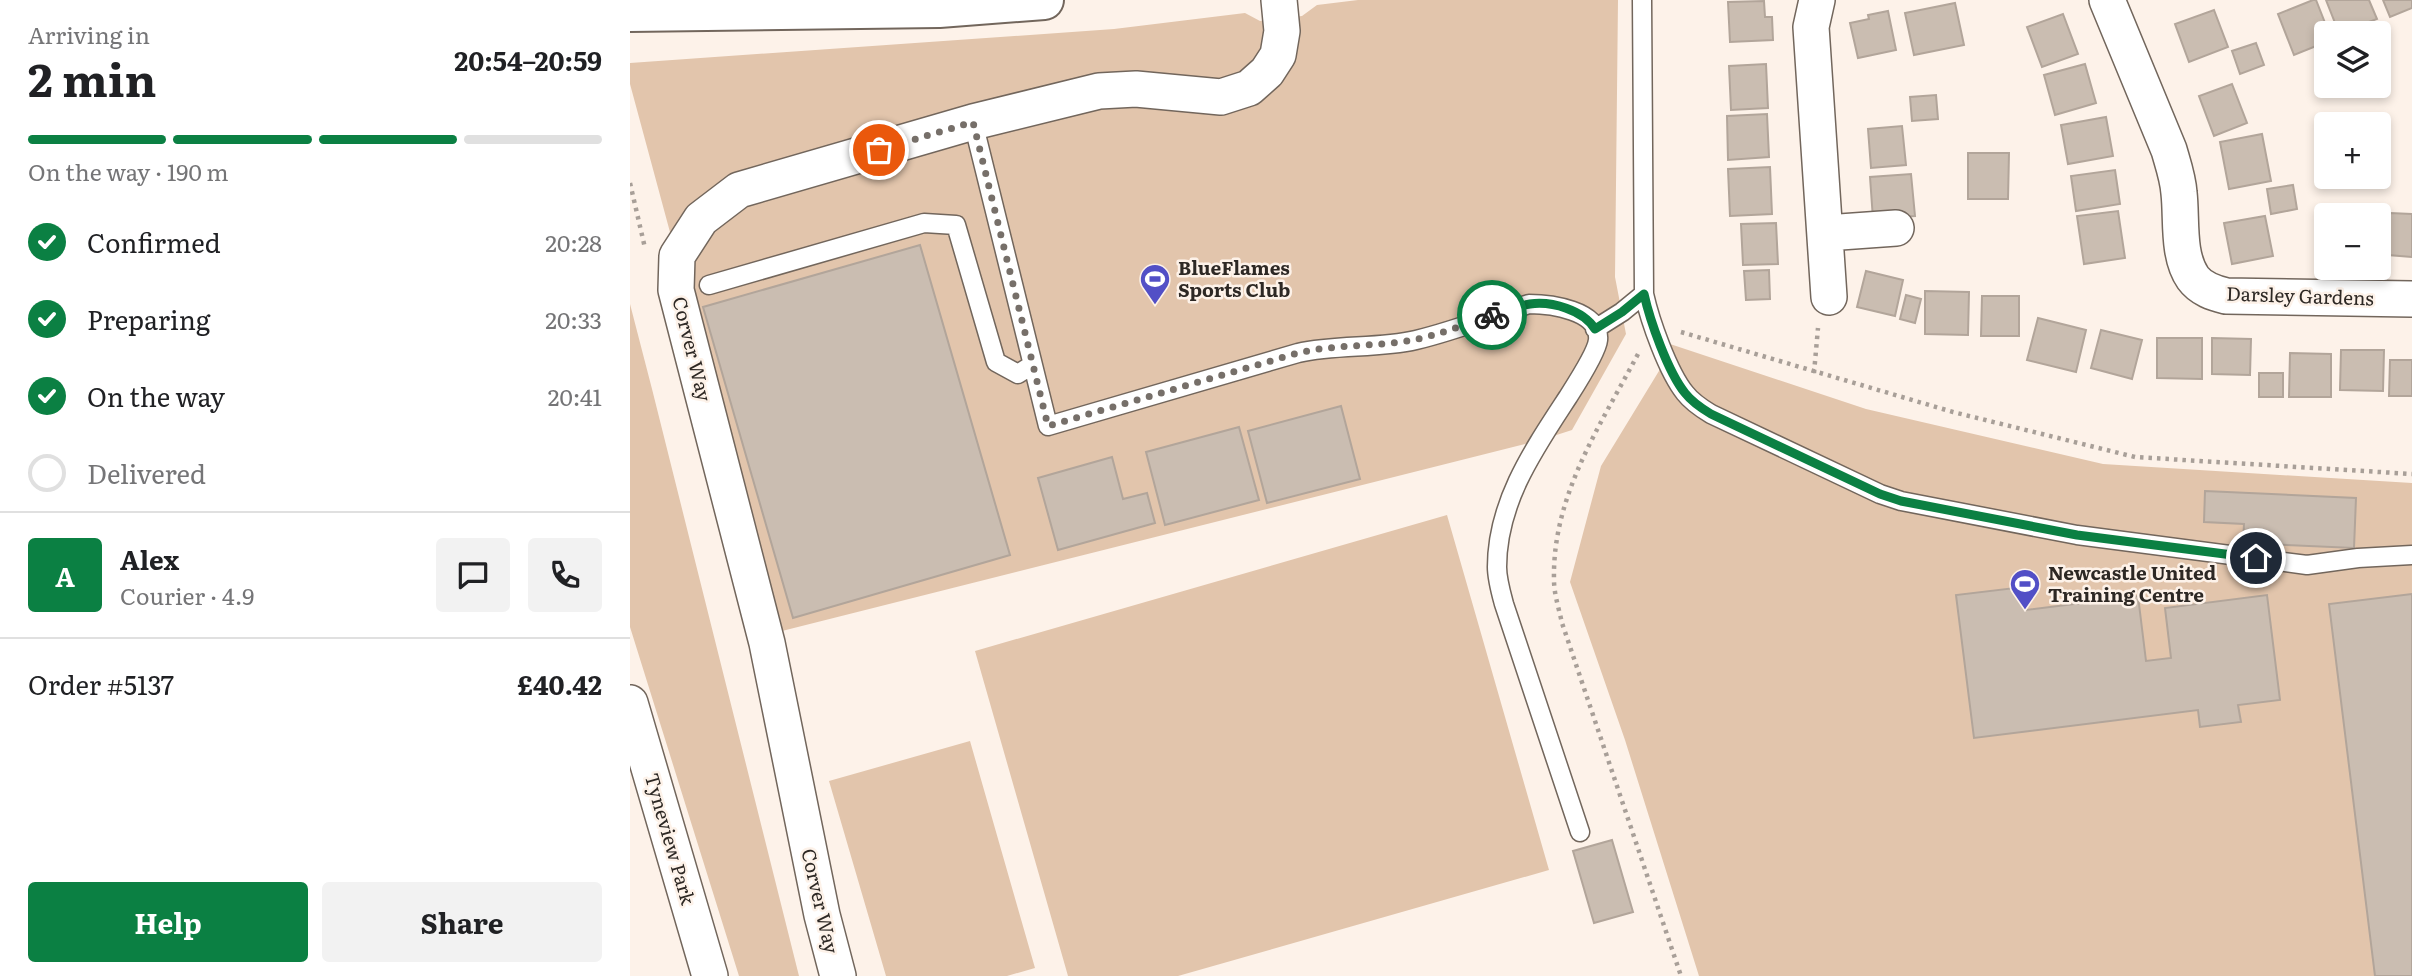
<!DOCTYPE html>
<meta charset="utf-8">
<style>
body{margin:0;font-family:Literata,serif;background:#f2f2f2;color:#202124;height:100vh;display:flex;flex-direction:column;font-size:26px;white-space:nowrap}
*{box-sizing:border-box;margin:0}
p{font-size:23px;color:#757577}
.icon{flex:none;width:38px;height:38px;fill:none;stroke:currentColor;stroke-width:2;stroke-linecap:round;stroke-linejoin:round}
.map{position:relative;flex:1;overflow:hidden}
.side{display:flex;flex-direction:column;background:#fff;width:630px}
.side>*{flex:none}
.tools{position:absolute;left:1684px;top:21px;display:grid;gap:14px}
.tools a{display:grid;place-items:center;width:77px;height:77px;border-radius:7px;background:#fff;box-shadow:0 4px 10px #0003;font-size:35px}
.pin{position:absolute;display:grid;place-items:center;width:60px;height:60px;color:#fff;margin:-30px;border:4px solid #fff;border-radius:50%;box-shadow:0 2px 7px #0007}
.courier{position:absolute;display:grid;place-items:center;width:70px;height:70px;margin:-35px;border:5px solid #0b8043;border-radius:50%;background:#fff;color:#222;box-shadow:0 2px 9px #0007}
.overview em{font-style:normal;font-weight:700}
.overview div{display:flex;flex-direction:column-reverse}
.overview{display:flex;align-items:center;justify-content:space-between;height:119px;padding:0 28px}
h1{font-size:46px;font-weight:700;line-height:52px}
.bar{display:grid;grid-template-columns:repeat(4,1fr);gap:10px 7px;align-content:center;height:84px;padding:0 28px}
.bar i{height:9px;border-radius:5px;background:#e0e0e0}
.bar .active{background:#0b8043}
.bar p{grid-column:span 4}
.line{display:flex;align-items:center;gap:18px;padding:0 28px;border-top:2px solid #e0e0e0}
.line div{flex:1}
.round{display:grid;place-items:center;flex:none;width:74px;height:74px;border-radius:7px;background:#f2f2f2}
ol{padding:0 28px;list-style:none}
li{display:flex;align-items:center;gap:21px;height:77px}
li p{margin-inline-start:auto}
li .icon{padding:7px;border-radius:50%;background:#0b8043;color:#fff;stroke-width:4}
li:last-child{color:#757577}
li i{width:38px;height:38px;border:4px solid #e0e0e0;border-radius:50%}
.primary-button{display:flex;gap:14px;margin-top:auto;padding:14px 28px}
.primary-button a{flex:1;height:80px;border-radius:7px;background:#0b8043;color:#fff;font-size:28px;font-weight:700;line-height:80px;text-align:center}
.primary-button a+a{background:#f2f2f2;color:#202124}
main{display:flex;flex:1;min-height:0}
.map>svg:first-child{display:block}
.green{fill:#e2c5ac}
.building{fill:#cabdb1;stroke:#b2a59a;stroke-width:2}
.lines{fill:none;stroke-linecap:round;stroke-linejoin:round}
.lane-casing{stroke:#72665c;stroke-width:21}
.street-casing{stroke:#72665c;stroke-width:38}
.primary-casing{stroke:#72665c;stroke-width:42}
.path{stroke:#a89f98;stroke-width:4.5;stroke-dasharray:3.5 5;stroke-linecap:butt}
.lane{stroke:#fff;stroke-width:18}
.street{stroke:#fff;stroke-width:35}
.primary{stroke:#fff;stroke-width:38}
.done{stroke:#766f69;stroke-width:7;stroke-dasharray:0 12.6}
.route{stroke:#0b8043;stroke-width:9}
.labels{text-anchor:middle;stroke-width:5;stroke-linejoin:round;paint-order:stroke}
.poi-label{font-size:19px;font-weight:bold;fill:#2d2824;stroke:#fdf2e9;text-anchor:start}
.street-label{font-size:19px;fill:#2d2824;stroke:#fdf2e9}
</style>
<main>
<section class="side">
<div class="overview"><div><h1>2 min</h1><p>Arriving in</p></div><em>20:54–20:59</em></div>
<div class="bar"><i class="active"></i><i class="active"></i><i class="active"></i><i></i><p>On the way · 190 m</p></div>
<ol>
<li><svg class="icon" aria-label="check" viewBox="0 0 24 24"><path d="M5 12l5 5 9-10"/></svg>Confirmed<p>20:28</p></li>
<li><svg class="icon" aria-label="check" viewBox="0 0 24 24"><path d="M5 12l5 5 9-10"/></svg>Preparing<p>20:33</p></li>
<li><svg class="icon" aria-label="check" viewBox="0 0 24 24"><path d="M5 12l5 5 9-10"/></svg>On the way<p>20:41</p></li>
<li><i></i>Delivered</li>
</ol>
<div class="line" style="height:126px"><b class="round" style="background:#0b8043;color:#fff">A</b><div><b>Alex</b><p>Courier · 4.9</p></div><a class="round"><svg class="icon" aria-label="chat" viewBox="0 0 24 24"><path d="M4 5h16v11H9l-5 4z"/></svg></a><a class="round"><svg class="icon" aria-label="phone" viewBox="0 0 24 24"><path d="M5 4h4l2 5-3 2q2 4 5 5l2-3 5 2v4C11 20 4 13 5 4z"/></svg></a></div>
<div class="line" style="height:91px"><div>Order #5137</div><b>£40.42</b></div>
<div class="primary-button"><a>Help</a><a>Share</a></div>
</section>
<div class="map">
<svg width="1782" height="976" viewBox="0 0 1782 976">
<rect width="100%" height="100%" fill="#fdf2e9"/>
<path class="green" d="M728,0H988L985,277L996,334L942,430L911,440L148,632L0,84V63L484,29L615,13L630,21L672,16L687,5Z
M0,304L22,389L169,976H109L0,627Z
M1034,342L1236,409L1473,464L1782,483V976H1069L995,740L940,582L971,466L1032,366Z
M817,515L919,870L548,976H438L345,651Z
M340,741L405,968L377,976H256L199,781Z"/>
<path class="building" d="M1683,0H1686L1699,33H1696V42L1664,55L1648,14Z
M1696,0H1739L1747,19L1709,33Z
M1753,0H1782V8L1760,17Z
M1134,1L1135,17H1142L1143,40L1100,42L1098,2Z
M1325,3L1334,45L1284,55L1275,13Z
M1584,10L1598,47L1559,62L1545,24Z
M1258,11L1266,50L1228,58L1220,23L1239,19L1238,15Z
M1433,14L1448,54L1412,67L1397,27Z
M1626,43L1634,65L1610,74L1602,51Z
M1136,64L1138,108L1101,110L1099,66Z
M1455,64L1466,103L1425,115L1414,75Z
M1602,84L1617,123L1584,136L1569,96Z
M1306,95L1308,119L1282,121L1280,97Z
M1137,114L1139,157L1098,160L1097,116Z
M1476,117L1483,156L1438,164L1431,125Z
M1272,126L1276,165L1241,168L1238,129Z
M1632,134L1641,181L1599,189L1590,142Z
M1338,153H1379L1378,199H1338Z
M1140,167L1142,214L1100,216L1098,169Z
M1485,170L1490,204L1446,211L1441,176Z
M1281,174L1285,216L1243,219L1240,177Z
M1663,185L1667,209L1641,214L1637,189Z
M1708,209L1755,211L1752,256H1748V215H1708Z
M1488,211L1495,258L1454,264L1447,216Z
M1760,213L1782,214V257L1758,255Z
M1635,216L1643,256L1602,264L1594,223Z
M1146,223L1148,264L1113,265L1111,224Z
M290,245L380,555L163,618L73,307Z
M1139,270L1140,299L1116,300L1114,271Z
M1236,271L1273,280L1265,316L1227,307Z
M1295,291L1339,292L1338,335L1295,334Z
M1276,295L1291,299L1285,323L1270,319Z
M1352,296H1389V336H1351Z
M1408,318L1456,330L1446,372L1397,360Z
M1471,330L1512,340L1502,379L1461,368Z
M1527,338H1572V379L1527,378Z
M1582,338L1621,339L1620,375L1582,374Z
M1711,350H1754L1753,391L1710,390Z
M1660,353L1701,354V397H1659Z
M1760,360H1782V396H1759Z
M1629,373H1653V397H1629Z
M711,406L730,479L637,503L618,431Z
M609,427L629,500L535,525L516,452Z
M482,457L493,499L517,493L525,523L428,550L408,478Z
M1575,491L1726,498L1724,548L1613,543L1614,524L1574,522Z
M1393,587L1396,610L1508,596L1516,661L1541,658L1535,608L1637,595L1650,700L1608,705L1611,722L1570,727L1568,710L1344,738L1326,595Z
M1782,594V976H1745L1699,604Z
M982,840L1003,912L964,923L943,851Z"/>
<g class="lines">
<g class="lane-casing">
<path id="lane" d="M1012,0L1014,294C1020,321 1038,372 1055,393C1062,402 1071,408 1081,414L1250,494L1271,501L1447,535L1677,565L1728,558L1782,555
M343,122L418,426L668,353C707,344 747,349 786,340C824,331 862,316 899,304C919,304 971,310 968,340C967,352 945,386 938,397C904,449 867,502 867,567C867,579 871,593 874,604L950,832
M79,285L294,223L326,225L366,362L388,374L402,365
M965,329L992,312L1014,294"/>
</g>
<g class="street-casing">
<path id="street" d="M1187,0L1181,27L1199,297
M1477,0L1539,150C1543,164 1548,178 1549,193C1552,219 1547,255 1563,278C1571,289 1584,293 1596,296L1782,299
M1196,233L1266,228
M0,703L80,976
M208,976L192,915L137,643L46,290L47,256L71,219L109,190L343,122L469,91L506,89L591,97L619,88L637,72L648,55L652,31L649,0"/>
</g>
<g class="primary-casing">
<path id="primary" d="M0,12L309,8L414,0"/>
</g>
<path class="path" d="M0,183L15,248
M1051,332L1323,412L1505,457L1782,474
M1008,354C970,426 922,496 924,580C924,594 929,609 932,623L1051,976
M1184,373L1188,328"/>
<use href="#lane" class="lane"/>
<use href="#street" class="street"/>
<use href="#primary" class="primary"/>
</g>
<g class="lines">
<path class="done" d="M249,150L343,122L418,426L668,353C706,344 745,347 783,340C809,335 836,324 862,315"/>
<path class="route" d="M862,315C874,312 887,306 900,304C922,301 953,310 965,329L992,312L1014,294C1020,321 1038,372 1055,393C1062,402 1071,408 1081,414L1250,494L1271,501L1447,535L1626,558"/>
</g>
<defs>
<g id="stadium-pin" transform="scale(1.575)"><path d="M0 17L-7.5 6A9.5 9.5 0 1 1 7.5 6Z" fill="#524fc6" stroke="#fdf2e9"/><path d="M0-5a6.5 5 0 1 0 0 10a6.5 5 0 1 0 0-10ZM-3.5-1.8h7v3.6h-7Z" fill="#fff"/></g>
</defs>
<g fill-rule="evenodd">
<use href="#stadium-pin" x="525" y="279"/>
<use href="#stadium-pin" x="1395" y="584"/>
</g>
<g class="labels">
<g class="poi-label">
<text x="548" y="275">BlueFlames<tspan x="548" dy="22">Sports Club</tspan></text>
<text x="1418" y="580">Newcastle United<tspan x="1418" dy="22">Training Centre</tspan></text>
</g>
<g class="street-label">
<text transform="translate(1670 296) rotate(2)" y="7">Darsley Gardens</text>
<text transform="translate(62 349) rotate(76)" y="7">Corver Way</text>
<text transform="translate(40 839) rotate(74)" y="7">Tyneview Park</text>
<text transform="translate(190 901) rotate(77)" y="7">Corver Way</text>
</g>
</g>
</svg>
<div class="tools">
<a><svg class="icon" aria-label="layers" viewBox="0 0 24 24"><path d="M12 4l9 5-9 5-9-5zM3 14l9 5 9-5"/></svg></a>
<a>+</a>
<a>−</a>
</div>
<div class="pin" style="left:249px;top:150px;background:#ea580c"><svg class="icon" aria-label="bag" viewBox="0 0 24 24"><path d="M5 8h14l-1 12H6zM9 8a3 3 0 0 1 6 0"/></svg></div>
<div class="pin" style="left:1626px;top:558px;background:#1f2937"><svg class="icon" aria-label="home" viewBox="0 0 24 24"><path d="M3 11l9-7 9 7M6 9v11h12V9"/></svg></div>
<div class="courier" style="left:862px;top:315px"><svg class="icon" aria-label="bike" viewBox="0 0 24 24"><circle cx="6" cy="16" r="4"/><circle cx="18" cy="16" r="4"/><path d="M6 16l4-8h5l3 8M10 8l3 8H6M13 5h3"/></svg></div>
</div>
</main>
